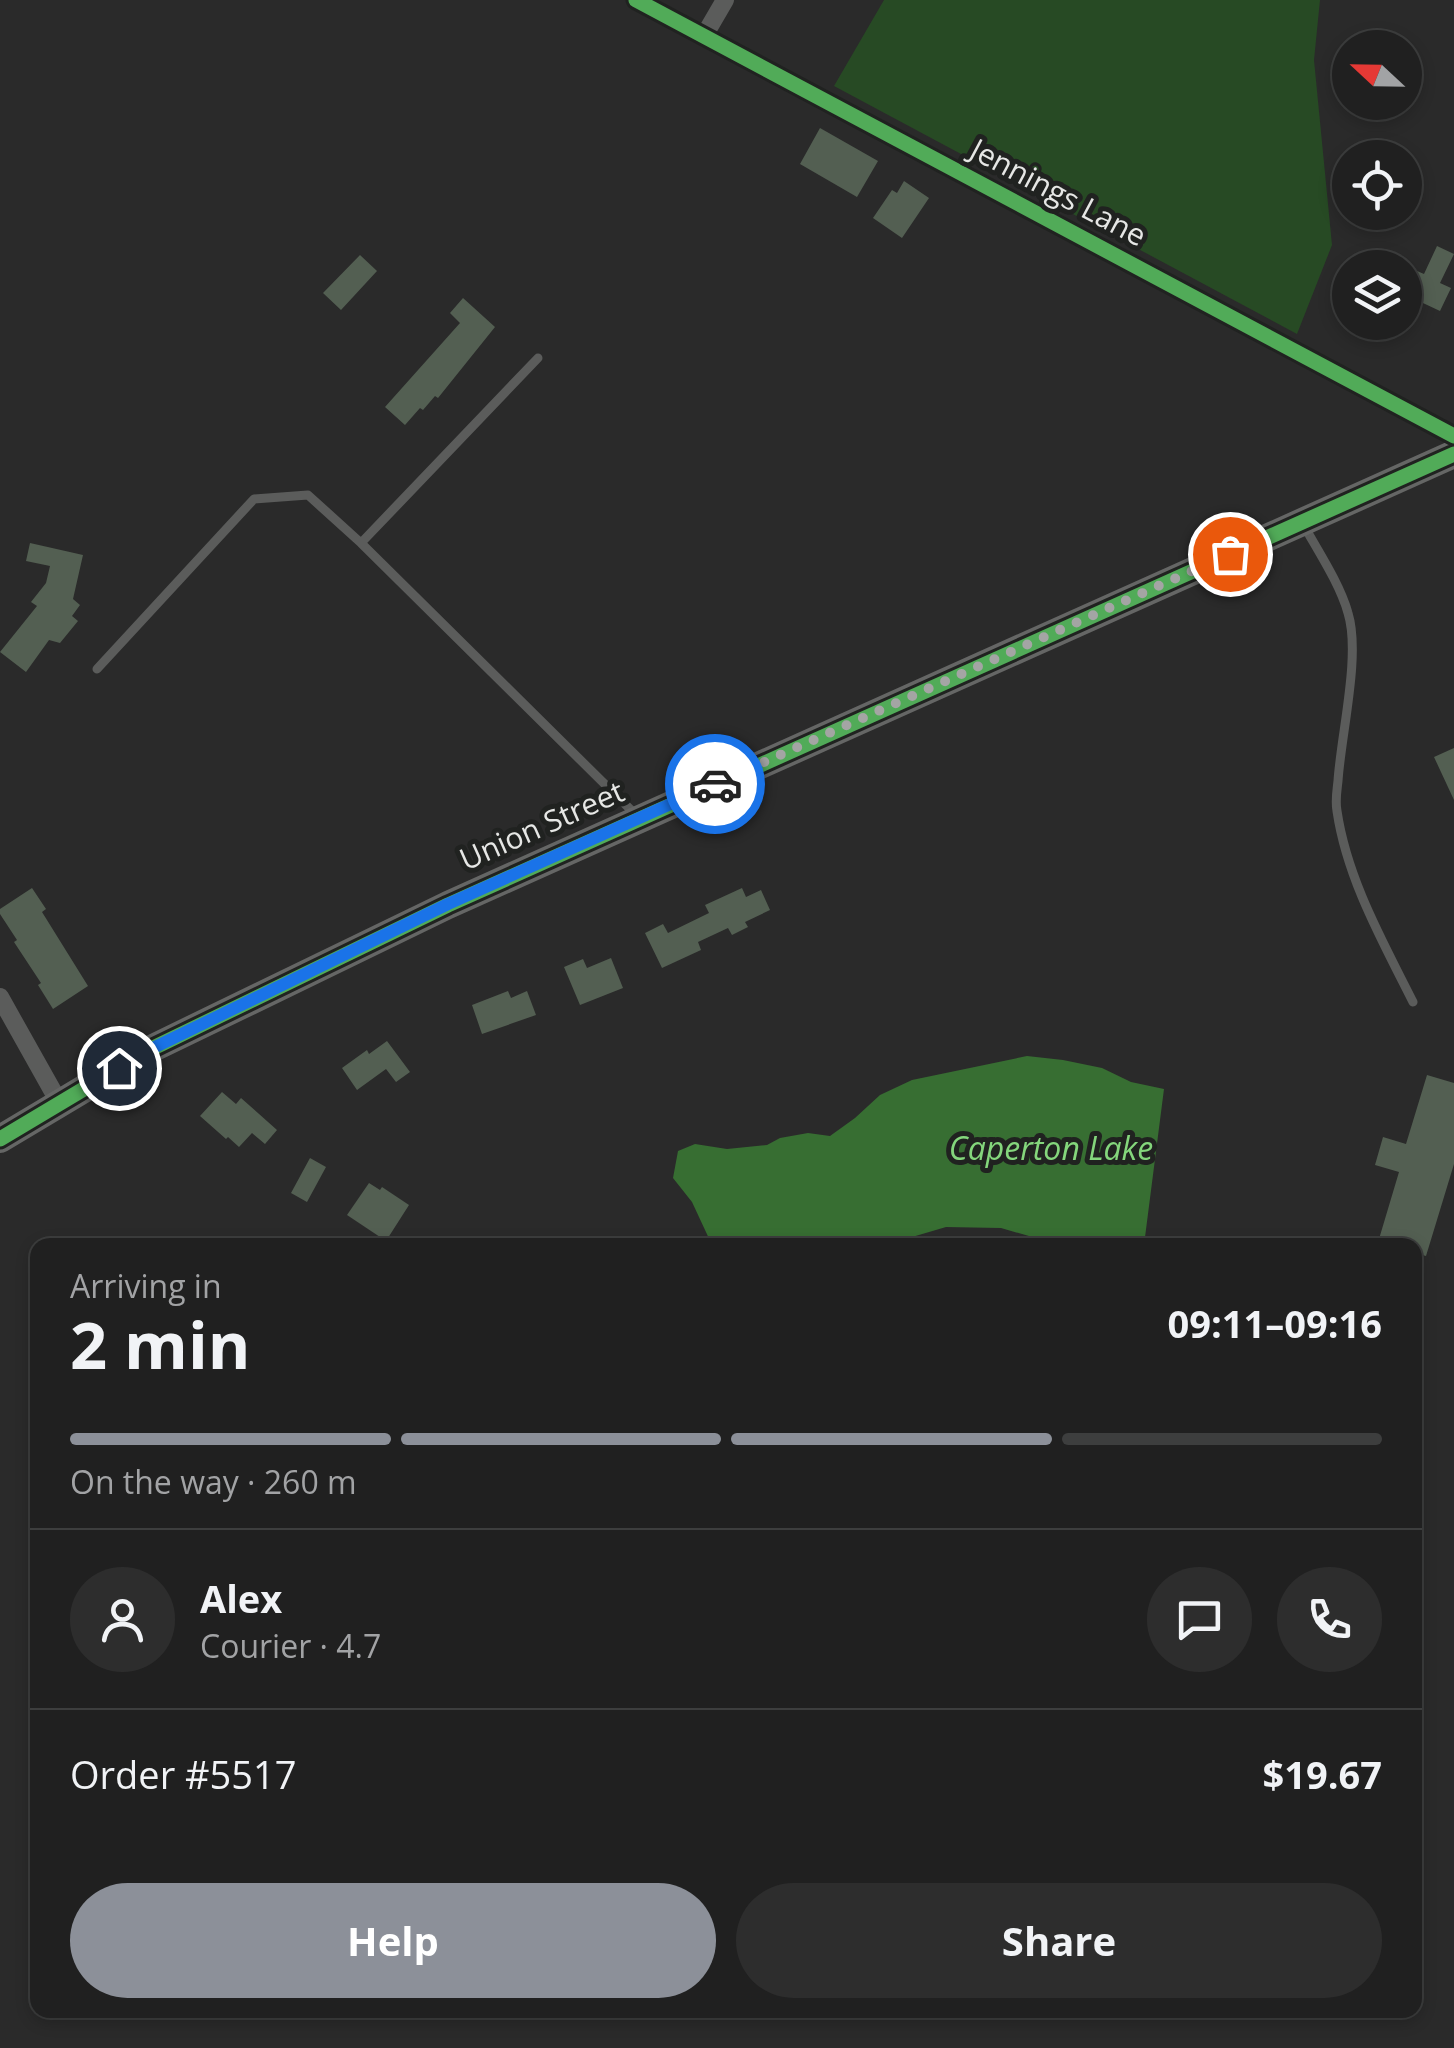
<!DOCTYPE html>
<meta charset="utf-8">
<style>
body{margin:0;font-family:"Open Sans",sans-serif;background:#2d2d2d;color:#f1f3f6;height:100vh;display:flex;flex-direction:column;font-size:38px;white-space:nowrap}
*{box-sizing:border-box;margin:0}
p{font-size:32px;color:#a2a3a5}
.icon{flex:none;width:55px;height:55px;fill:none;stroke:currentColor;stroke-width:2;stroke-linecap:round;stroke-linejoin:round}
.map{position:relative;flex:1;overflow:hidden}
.panel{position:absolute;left:30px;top:1238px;width:1392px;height:780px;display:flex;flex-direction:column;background:#202020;border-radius:20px;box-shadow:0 5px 15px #0003,0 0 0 2px #3d3e3e}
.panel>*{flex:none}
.needle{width:65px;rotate:292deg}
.buttons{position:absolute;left:1332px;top:30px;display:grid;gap:20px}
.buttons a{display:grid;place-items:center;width:90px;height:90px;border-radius:50%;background:#202020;box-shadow:0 5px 15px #0003,0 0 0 2px #3d3e3e;font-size:50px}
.pin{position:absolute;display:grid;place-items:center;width:85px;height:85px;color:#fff;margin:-42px;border:5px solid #fff;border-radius:50%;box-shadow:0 2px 10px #0007}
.courier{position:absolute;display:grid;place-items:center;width:100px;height:100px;margin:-50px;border:8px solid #1a73e8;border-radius:50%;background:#fff;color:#222;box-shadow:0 2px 12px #0007}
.head em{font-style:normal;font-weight:700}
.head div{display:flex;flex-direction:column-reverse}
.head{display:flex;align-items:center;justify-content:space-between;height:170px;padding:0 40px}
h1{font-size:65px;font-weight:700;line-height:75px}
.bar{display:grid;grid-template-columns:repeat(4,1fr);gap:15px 10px;align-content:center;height:120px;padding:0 40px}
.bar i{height:12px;border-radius:8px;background:#3d3e3e}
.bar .on{background:#8c9099}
.bar p{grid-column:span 4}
.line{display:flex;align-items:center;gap:25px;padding:0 40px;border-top:2px solid #3d3e3e}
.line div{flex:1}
.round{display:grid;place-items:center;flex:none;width:105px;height:105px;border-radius:52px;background:#2d2d2d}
.button{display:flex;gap:20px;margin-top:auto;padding:20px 40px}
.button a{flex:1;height:115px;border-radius:60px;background:#8c9099;color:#fff;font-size:40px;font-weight:700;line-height:115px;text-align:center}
.button a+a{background:#2d2d2d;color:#f1f3f6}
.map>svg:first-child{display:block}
.green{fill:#274a24}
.water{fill:#376e32}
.building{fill:#535f52}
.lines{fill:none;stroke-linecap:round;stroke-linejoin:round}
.lane{stroke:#5b5c5b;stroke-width:9}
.street{stroke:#5b5c5b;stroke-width:18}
.primary{stroke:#656665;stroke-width:28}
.cycleway-casing{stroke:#202220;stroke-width:21}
.cycleway{stroke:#51ab58;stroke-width:15}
.done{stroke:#a4a5a4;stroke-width:10;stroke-dasharray:0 18}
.route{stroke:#1a73e8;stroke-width:12}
.labels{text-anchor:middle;stroke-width:10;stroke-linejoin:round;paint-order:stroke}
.street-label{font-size:30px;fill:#e6e7e5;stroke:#202220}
.water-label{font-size:32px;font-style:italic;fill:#84d67c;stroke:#202220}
</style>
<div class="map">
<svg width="1454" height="2048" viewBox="0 0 1454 2048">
<rect width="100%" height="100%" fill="#2a2a2a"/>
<path class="green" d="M884,0H1320L1314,60L1332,245L1297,334L834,86Z"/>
<path class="water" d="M1027,1056L1063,1060L1102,1068L1131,1082L1164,1089L1144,1245H1060L1001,1228L946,1227L885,1245H712L692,1202L673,1178L678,1151L695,1144L727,1149L767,1145L780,1138L808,1133L830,1136L855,1118L880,1095L912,1080Z"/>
<path class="building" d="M820,128L878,161L857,197L800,164Z
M904,181L929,198L902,238L873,218L892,190L897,193Z
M1437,246L1454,254L1440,283L1451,288L1440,311L1408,296L1410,293L1405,290V280L1410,268L1424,274Z
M360,255L377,271L341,310L323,293Z
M463,298L495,327L438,398L435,396L423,410L420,408L405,425L385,407L460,323L450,313Z
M30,543L83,555L73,599L80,605L72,616L78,621L60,643L49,640L26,672L0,652L37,606L31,602L46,583L50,566L26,561Z
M1454,748V800L1434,757Z
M32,888L46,909L42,912L88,986L53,1009L38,985L41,983L14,942L17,940L0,914V909Z
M742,888L746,897L761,890L770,910L745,922L748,927L732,935L728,928L698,942L701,950L662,968L645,933L663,924L668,933L709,913L705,905Z
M611,958L623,988L580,1005L564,967L583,959L587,968Z
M508,991L511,998L527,991L536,1015L482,1034L472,1005Z
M387,1041L410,1072L396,1082L386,1069L357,1090L342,1068L367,1050L369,1054Z
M1427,1075L1454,1083V1164L1426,1256L1415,1253V1245H1397L1379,1239L1399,1172L1375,1165L1383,1137L1406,1144Z
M222,1092L236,1104L241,1098L277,1130L265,1144L252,1133L239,1147L228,1137L226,1139L200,1116Z
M310,1158L326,1167L307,1202L291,1193Z
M369,1183L380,1190L382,1187L409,1205L386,1241L347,1215Z"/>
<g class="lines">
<path class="lane" d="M1303,524C1318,551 1340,584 1348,613C1361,655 1341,734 1338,781C1337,790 1335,801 1337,811C1347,879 1383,942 1413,1002
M361,543L538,358
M97,669L254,499L308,495L361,543L637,816"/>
<path class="street" d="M636,0L1454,436
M704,36L725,0
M0,997L60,1104"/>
<path class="primary" d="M0,1139L149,1050L448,905L1454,454"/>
<g class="cycleway-casing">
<path id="cycleway" d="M636,0L1454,436
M0,1139L149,1050L448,905L1454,454"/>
</g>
<use href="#cycleway" class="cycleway"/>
</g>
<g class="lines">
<path class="done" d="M715,784L1230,554"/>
<path class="route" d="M119,1068L149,1050L448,904L715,784"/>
</g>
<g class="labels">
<g class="street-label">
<text transform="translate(1058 193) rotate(28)" y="10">Jennings Lane</text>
<text transform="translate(542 826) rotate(-24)" y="10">Union Street</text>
</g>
<g class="water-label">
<text x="1051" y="1160">Caperton Lake</text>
</g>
</g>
</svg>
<div class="buttons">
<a><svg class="needle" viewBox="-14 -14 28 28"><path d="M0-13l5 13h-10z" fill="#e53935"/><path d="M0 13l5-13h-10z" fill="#a2a3a5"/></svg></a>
<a><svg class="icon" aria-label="locate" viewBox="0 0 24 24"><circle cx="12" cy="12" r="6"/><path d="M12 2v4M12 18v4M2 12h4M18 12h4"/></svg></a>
<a><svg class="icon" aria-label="layers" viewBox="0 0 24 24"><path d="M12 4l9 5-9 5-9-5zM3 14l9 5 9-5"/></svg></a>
</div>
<div class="pin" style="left:1230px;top:554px;background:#ea580c"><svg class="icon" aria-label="bag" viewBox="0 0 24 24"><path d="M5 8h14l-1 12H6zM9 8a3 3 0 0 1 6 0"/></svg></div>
<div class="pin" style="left:119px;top:1068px;background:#1f2937"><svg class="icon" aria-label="home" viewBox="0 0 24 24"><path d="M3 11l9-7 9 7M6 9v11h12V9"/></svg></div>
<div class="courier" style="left:715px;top:784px"><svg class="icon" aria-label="car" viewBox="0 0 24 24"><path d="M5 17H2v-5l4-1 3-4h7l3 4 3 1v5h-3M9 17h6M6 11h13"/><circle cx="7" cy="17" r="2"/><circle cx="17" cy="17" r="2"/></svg></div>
<section class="panel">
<div class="head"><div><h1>2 min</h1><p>Arriving in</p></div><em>09:11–09:16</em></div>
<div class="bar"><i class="on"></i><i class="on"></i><i class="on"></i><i></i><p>On the way · 260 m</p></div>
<div class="line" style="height:180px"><a class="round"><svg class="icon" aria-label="person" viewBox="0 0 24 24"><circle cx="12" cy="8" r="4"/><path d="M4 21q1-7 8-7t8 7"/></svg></a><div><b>Alex</b><p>Courier · 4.7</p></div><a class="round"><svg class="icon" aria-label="chat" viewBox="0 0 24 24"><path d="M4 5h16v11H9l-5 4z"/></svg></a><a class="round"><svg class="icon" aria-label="phone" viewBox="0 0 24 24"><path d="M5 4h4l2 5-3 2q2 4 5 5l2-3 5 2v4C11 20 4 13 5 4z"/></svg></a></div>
<div class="line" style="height:130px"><div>Order #5517</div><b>$19.67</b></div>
<div class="button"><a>Help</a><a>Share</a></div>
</section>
</div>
